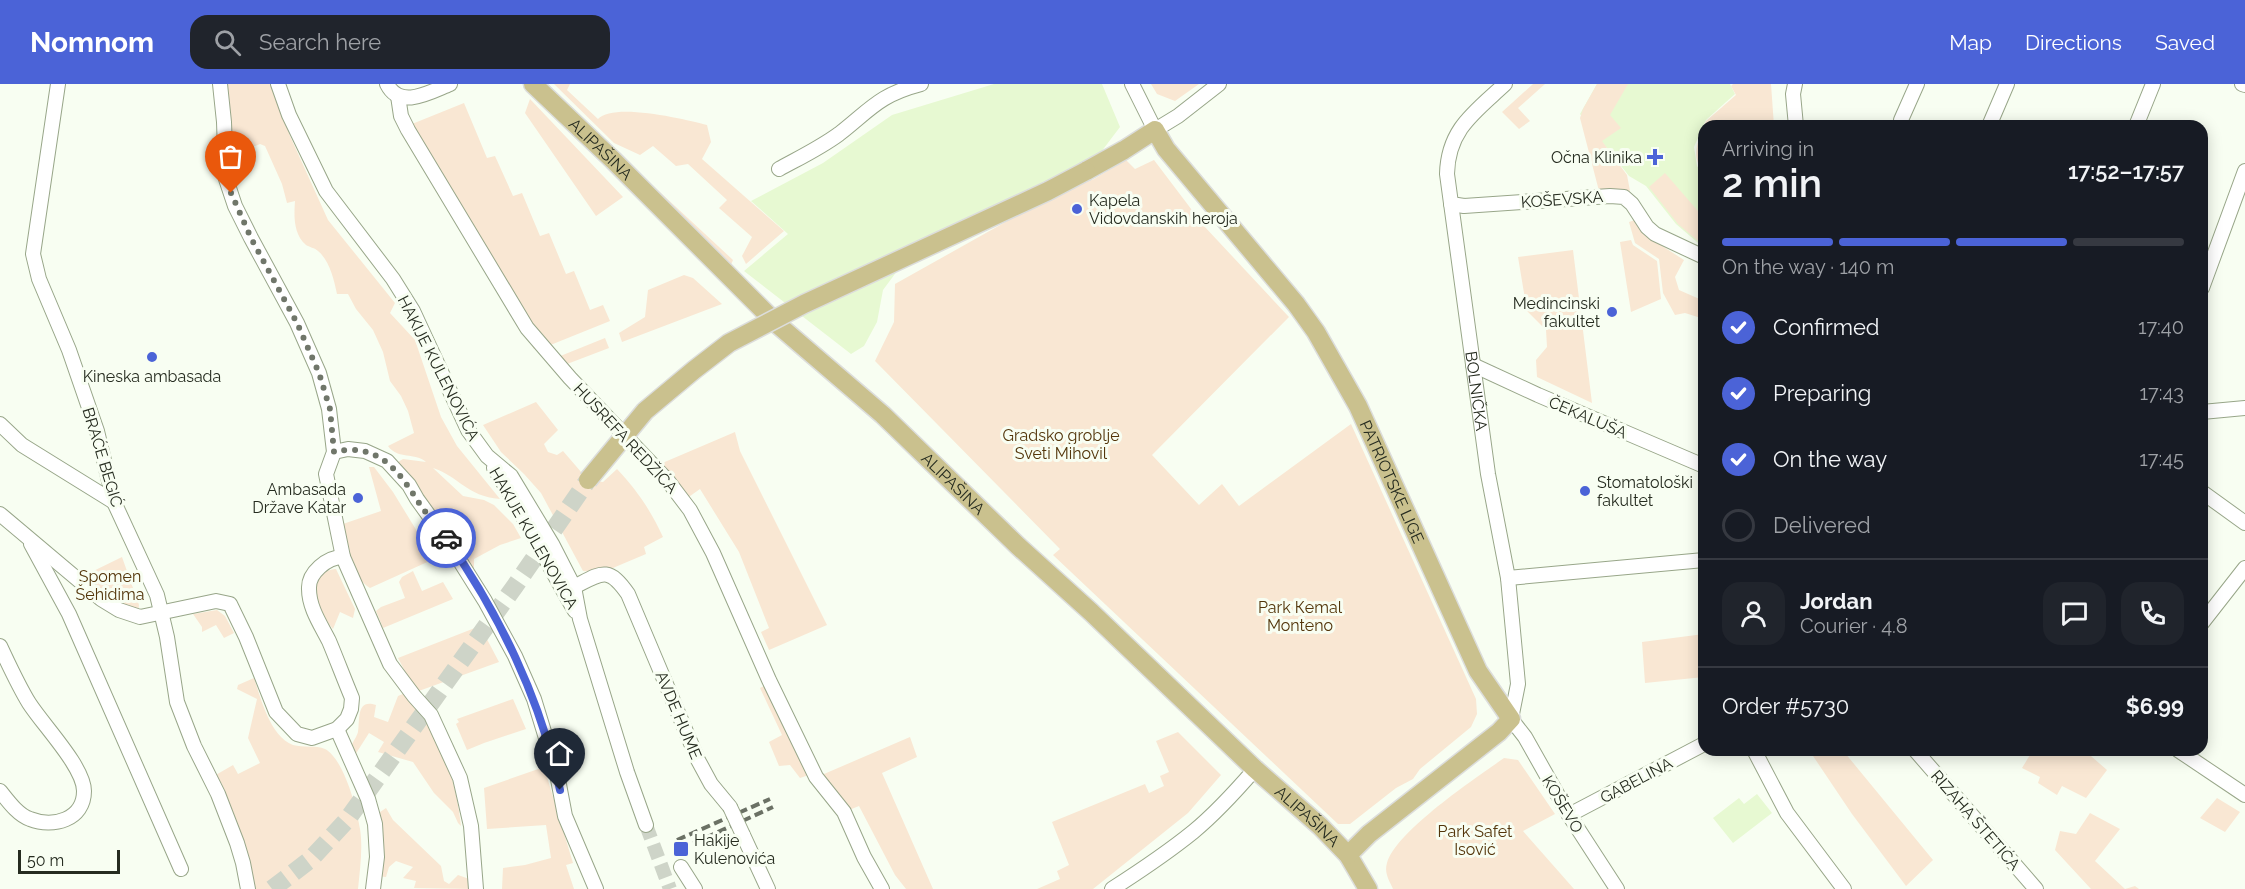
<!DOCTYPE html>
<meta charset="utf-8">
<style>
body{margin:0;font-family:Raleway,sans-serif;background:#20242c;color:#f1f3f6;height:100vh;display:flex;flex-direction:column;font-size:22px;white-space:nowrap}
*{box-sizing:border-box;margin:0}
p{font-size:20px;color:#9ea1a6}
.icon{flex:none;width:33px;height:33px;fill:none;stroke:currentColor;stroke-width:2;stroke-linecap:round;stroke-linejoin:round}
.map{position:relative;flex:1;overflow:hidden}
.side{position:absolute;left:1698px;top:36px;width:510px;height:636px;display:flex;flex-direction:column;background:#171b24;border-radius:18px;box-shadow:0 3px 15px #0003}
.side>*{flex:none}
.scale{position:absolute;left:18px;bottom:15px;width:102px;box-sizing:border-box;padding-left:6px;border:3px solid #262c20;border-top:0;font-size:16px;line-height:21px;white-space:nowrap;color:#262c20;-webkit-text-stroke:4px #f8fef2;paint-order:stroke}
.pin{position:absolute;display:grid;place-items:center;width:51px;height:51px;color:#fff;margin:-62px -26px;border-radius:50% 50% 50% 0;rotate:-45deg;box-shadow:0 0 6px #0007}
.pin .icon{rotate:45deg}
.courier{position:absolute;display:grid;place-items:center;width:60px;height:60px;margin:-30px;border:4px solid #4b63d7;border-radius:50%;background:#fff;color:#222;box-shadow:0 2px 8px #0007}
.head em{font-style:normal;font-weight:600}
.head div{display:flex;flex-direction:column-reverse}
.head{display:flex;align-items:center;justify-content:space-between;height:102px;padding:0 24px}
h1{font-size:39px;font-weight:600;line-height:45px}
.bar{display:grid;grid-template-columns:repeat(4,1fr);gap:9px 6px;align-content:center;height:72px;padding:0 24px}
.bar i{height:8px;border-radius:4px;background:#363941}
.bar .selected{background:#4b63d7}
.bar p{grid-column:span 4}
.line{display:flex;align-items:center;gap:15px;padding:0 24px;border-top:2px solid #363941}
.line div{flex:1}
.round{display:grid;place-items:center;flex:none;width:63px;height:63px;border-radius:18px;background:#20242c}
ol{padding:0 24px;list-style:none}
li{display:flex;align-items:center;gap:18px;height:66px}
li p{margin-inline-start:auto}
li .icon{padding:6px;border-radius:50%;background:#4b63d7;color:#fff;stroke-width:4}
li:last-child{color:#9ea1a6}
li i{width:33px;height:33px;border:3px solid #363941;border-radius:50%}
header{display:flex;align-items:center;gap:36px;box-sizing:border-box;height:84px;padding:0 30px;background:#4b63d7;color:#fff}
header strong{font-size:28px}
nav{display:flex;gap:33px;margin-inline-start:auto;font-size:21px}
.search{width:420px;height:54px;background:#20242c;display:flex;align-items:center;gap:15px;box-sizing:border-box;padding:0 21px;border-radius:18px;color:#9ea1a6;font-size:22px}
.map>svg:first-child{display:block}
.built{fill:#e7f9d2}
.green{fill:#f9e7d3}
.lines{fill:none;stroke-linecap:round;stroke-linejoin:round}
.minor-tunnel{stroke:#ced4c8;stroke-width:14;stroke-dasharray:14 7;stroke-linecap:butt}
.major-tunnel{stroke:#ced4c8;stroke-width:18;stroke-dasharray:18 9;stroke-linecap:butt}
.minor-casing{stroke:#98a689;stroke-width:16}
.major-casing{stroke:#dcdddb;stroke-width:21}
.minor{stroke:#fff;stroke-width:14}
.major{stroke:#cac18e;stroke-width:18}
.rail{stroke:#6b7165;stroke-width:4;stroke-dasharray:9 4.5;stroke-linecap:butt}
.minor-bridge-casing{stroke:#98a689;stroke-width:16;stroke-linecap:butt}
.major-bridge-casing{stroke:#dcdddb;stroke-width:21;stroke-linecap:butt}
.minor-bridge{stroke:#fff;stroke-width:14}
.major-bridge{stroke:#cac18e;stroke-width:18}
.done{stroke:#70766a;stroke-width:6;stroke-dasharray:0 10.8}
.route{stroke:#4b63d7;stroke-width:8}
.poi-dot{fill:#4b63d7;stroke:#f8fef2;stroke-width:2}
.labels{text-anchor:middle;stroke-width:6;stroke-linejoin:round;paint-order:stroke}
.street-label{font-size:16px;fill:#262c20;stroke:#f8fef2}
.poi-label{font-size:16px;fill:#262c20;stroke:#f8fef2;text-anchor:end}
.park-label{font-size:16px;fill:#53350a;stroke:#f8fef2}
</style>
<header>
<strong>Nomnom</strong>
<div class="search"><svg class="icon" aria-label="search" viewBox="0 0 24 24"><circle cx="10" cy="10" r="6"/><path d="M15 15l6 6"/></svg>Search here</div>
<nav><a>Map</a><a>Directions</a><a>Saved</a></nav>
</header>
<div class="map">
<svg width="2245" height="805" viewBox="0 0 2245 805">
<rect width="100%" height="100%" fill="#f8fef2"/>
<path class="built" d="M994,0H1102L1120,43L1098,72L909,171L883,206L877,238L864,262L851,270L744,187L788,150L751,117L823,79L892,31Z
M1597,0H1730L1735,10L1706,36L1694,63L1697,82L1704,91V164L1676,140L1646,102L1629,92L1580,30Z
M1757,710L1772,729L1733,759L1713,734L1739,714L1744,720Z"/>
<path class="green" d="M227,0H270L272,2L290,52L328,136L395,219L390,229L415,256L441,333L457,362L500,415C466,412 460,393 433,384L463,412L484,416L494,421L513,440L521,454L500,461L474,475V484L456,481L436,458L398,378L403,375L426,378C415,368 398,376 388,362L414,349L408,327L401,312L390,297L383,268L373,246L356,225L348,210H337C334,196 330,177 318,167C315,164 309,163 306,161C293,150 294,131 295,117L287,119L282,100L265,62L260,60L220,76L218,62L224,49L220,4Z
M554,0H570L567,6L598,35C613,18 685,35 707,41L711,58L702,75L784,147L746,180L742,172L752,153L719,124L727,116L688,80L676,82L653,62L640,71L614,59Z
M1151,0H1199L1175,17L1157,10Z
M1533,0H1545L1518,24L1530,37L1519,45L1502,28Z
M1597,0H1628L1610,31L1621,44L1602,57L1627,91L1630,107H1599L1580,34L1583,25Z
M1733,0H1771L1774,42H1704L1706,37L1736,11L1731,2Z
M530,15L623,113L596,132L525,29Z
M464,19L487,74L495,72L513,112L522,109L540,152L549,149L566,190L574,187L590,226L603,221L610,237L543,264L534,265L410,53L412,40Z
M1704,42V89C1691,74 1697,59 1704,42Z
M1126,76L1135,85L1154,76L1204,142L1289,233L1152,371L1199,421L1222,400L1239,422L1351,340L1476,615L1477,630L1471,643L1420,685L1413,695L1396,704L1350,740H1338L1053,471L1060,465L875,277L894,238L895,200L1052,112L1094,95Z
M627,85L647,96L733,176L730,183Z
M1665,89L1704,134V162L1678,140L1649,103Z
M1635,136L1645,151L1684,176L1675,193L1679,206L1704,217V235L1685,229L1675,231L1663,209L1659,175L1635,159L1629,138Z
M1631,156L1633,161L1657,177L1661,215L1631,228L1620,158Z
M1573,166L1592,319L1537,293L1536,276L1547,263L1546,246L1527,227L1518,173Z
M684,191L693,194L722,220L622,258L619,249L645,233L648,206Z
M605,254L609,264L554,285L548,277Z
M536,318L558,346L544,360L548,368L557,371L563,367L588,396L603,398L617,385C637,406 651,427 663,453L644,463L646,470L601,489L583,487L541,409L524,390L501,368L483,341Z
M735,348L740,367L827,541L769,566L761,548L769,544L739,468L700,405L683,417L653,383Z
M369,383H374L393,408L434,475L370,504C350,491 345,462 340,441L381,427Z
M122,473L139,521L138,530L75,496Z
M336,485L355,525L353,534L340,528L333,545C318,529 304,488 336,485Z
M413,487L422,507L443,498L453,515L383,544L376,527L381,523L405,514L399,498L402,493Z
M217,526L225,532L234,549L224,554L216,541L202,548V543L193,530Z
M480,542L499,578L416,608L398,574Z
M1704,550V593L1645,599L1642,558Z
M254,594C261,615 270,652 293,661C303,664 316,661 325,665C344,675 357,725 360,745C363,764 360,785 358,805H255C251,767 222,732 222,699L219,701L214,692L233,681L238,690L260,679L248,654L257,615L237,605L238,601Z
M768,600L812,690L800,694L790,681L779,682L769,658L782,651L760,604Z
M405,609C412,618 420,626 426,635C446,666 457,705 461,742L458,739L453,728L434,709L413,678L378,668L384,658L369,649L355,671L351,662C353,658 357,652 358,648C360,636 356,614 376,621L374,633L388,638L398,612Z
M513,615L526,645L484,659L467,666L456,640L459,638L457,635Z
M1178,648L1221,691L1188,729L1093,805H1037L1060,795L1057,787L1069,781L1052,738L1145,700L1149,709L1164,702L1160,692L1169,688L1156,657Z
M910,653L917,673L882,689L933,805H906L895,791L859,722L844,728L817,693Z
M1809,666H1847L1845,669L1933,776L1906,802L1852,730Z
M2033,666H2070L2078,671L2084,666L2107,686L2086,714L2062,702L2057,711L2038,699L2040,693L2022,684Z
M1504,674L1518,676L1555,730L1523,747L1574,805H1393C1389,796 1384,789 1387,779C1396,747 1476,694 1504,674Z
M544,683L573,779L566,781L574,805H502L503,784L525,781L551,774L546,741L487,745L484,704Z
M2217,714L2240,728L2225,748L2200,734Z
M386,724L393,736L441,782L444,797L449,800L458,791L475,797L476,805L414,804L416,797L403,794L413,783L396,777L389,783L386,793L375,792L377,730Z
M2090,729L2120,745L2095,777L2125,805L2135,802L2139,805H2091L2055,766L2060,747L2076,750Z"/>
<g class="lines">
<path class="minor-tunnel" d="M646,741L670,805"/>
<path class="major-tunnel" d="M272,805L311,775L347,736L515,502L588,396"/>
<g class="minor-casing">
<g id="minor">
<path d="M58,0L33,170L39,195L69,266L97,347L114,418L157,511L167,553L177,618L194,662L218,710L237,759L243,779L248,805"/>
<path d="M220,0L224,38L226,95L235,122L251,154L297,239L319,289L329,325L334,368L326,390L343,473L390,580L414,612L431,631L460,694L471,742L476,805"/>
<path d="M278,0L289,31L326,107L393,195L413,227L468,346L487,372L511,392L552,460L574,503L580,535L627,688L646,741"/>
<path d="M387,0C400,26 430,8 450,0"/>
<path d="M1132,0L1155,46L1178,32L1219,0"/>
<path id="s1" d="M1505,0C1475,28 1448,45 1447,90L1488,390L1508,494L1518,600L1511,635L1525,653L1569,731L1617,805"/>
<path d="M1795,0L1793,10L1796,42"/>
<path d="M2242,0L2245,1"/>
<path d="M398,12L401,32L408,46L527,244L570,294L668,397L690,426L713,469L769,596L816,693L844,728L864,773L882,805"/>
<path d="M1901,36L1917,0"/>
<path d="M1989,42L2007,0"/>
<path d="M2136,42L2153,0"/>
<path d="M779,85C799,74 820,64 839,50C871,25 879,11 921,0"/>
<path d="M1451,120L1464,122L1610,112L1624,113L1632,120L1647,143L1655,150L1704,173"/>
<path d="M2202,204L2245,87"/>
<path d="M1473,281L1538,311L1704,382"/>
<path d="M2202,328L2245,324"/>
<path d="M0,340L22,361L114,418"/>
<path d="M334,368L348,365L365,367L387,377L409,401L417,415L448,458L485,517L515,572L534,615L557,690L565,732L596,805"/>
<path d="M494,384C524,430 547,480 575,527"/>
<path d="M2202,408L2245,439"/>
<path d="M0,430L101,515L119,526L140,533L216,517L230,520L246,553L276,628L297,650L312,654L337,645L347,635L351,625L352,614C344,595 337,576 329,557C321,541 309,524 309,505C308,489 327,473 343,473"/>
<path d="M31,460L69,530L181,785"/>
<path d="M1508,494L1704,476"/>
<path d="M574,503C601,489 608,481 628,510L698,676L711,700L730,723"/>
<path d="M2202,539L2245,484"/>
<path d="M0,562C9,581 18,601 29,619C43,641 84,683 84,707C84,736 53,744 30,735C18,731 8,717 0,707"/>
<path d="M337,645L368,715L375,740L377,773L373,805"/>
<path d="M1754,666L1787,729L1844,805"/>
<path d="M1915,666L2036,805"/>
<path d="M2178,666L2245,711"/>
<path d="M1569,731L1704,660"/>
<path d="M743,751L768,805"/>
<path d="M681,783L695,805"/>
<path d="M1112,805C1140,787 1167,769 1193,748C1216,729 1236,707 1255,685"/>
</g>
</g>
<g class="major-casing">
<g id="major">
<path id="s2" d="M533,0L613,76L777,240L883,331L1018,462L1091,528L1255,685L1320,742L1348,771L1368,805"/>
<path id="s3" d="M1086,87L1124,66L1155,46L1166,65L1296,220L1316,248L1358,322L1478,587L1511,635L1499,648L1369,750L1348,771"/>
</g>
</g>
<use href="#minor" class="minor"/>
<use href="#major" class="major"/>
<path class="rail" d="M677,756L770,715
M681,765L773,723"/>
<g class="minor-bridge-casing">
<path id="minor-bridge" d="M730,723L743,751"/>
</g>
<g class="major-bridge-casing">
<path id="major-bridge" d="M588,396L645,327L694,286L729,259L804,220L1048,107L1086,87"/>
</g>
<use href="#minor-bridge" class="minor-bridge"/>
<use href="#major-bridge" class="major-bridge"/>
</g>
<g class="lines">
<path class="done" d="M231,109L251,154L297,239L319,289L330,325L334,368C376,358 397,384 417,416C426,429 436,442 446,454"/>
<path class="route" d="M446,454C499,529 541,616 560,706"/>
</g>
<g class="poi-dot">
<path d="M1652 64h6v6h6v6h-6v6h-6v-6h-6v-6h6z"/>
<circle cx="1077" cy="125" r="6"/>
<circle cx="1612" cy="228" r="6"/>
<circle cx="152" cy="273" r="6"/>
<circle cx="1585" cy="407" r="6"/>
<circle cx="358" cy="414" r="6"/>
<rect x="673" y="757" width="16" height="16" rx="3"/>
</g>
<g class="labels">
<g class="street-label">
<text dy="6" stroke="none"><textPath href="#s2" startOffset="94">ALIPAŠINA</textPath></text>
<text transform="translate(1562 115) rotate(-4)" y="6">KOŠEVSKA</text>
<text transform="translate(439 284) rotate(63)" y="6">HAKIJE KULENOVIĆA</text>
<text dy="6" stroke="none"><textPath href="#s1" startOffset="330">BOLNIČKA</textPath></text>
<text transform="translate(1588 333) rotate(23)" y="6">ČEKALUŠA</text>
<text transform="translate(626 354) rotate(47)" y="6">HUSREFA REDŽIĆA</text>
<text transform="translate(103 373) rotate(73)" y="6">BRAĆE BEGIĆ</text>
<text dy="6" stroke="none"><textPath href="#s3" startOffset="507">PATRIOTSKE LIGE</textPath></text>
<text dy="6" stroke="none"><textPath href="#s2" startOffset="580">ALIPAŠINA</textPath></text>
<text transform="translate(534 454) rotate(60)" y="6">HAKIJE KULENOVICA</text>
<text transform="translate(679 631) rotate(67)" y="6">AVDE HUME</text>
<text transform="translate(1636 696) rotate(-28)" y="6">GABELINA</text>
<text transform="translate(1563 720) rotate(59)" y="6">KOŠEVO</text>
<text dy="6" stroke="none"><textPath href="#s2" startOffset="1066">ALIPAŠINA</textPath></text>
<text transform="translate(1976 736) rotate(49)" y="6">RIZAHA ŠTETIĆA</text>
</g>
<g class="poi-label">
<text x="1642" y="79">Očna Klinika</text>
<text x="1089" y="122" text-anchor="start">Kapela<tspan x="1089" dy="18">Vidovdanskih heroja</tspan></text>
<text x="1600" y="225">Medincinski<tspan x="1600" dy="18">fakultet</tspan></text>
<text x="152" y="298" text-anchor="middle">Kineska ambasada</text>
<text x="1597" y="404" text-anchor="start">Stomatološki<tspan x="1597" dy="18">fakultet</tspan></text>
<text x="346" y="411">Ambasada<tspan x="346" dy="18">Države Katar</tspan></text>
<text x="694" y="762" text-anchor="start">Hakije<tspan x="694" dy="18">Kulenovića</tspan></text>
</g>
<g class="park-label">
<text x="1061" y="357">Gradsko groblje<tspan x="1061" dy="18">Sveti Mihovil</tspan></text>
<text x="110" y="498">Spomen<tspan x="110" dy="18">Šehidima</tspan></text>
<text x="1300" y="529">Park Кemal<tspan x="1300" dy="18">Monteno</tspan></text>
<text x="1475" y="753">Park Safet<tspan x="1475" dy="18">Isović</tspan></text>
</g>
</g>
</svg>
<div class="scale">50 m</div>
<div class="pin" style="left:231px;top:109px;background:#ea580c"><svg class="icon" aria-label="bag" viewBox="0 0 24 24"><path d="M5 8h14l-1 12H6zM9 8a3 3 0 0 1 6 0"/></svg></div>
<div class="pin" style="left:560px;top:706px;background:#1f2937"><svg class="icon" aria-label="home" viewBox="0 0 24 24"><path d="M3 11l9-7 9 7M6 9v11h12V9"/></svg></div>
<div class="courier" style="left:446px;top:454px"><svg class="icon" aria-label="car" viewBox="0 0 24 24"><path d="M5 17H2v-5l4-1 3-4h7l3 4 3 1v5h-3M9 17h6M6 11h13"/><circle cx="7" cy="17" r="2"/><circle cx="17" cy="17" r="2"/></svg></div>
<section class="side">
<div class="head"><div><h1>2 min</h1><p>Arriving in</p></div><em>17:52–17:57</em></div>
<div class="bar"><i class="selected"></i><i class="selected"></i><i class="selected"></i><i></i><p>On the way · 140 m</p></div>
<ol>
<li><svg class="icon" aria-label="check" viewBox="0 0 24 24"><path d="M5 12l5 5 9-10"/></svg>Confirmed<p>17:40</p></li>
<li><svg class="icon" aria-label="check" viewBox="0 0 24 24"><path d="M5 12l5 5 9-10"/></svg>Preparing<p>17:43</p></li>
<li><svg class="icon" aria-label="check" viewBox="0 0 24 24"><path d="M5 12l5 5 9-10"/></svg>On the way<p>17:45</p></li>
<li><i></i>Delivered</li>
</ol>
<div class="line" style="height:108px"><a class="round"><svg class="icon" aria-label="person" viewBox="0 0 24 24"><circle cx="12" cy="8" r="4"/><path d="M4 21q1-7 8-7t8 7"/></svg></a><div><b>Jordan</b><p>Courier · 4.8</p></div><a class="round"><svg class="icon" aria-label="chat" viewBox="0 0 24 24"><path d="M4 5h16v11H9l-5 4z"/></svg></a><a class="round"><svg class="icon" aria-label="phone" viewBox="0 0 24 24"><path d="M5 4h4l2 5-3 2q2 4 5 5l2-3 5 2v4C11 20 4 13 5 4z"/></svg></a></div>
<div class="line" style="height:78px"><div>Order #5730</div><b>$6.99</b></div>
</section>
</div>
